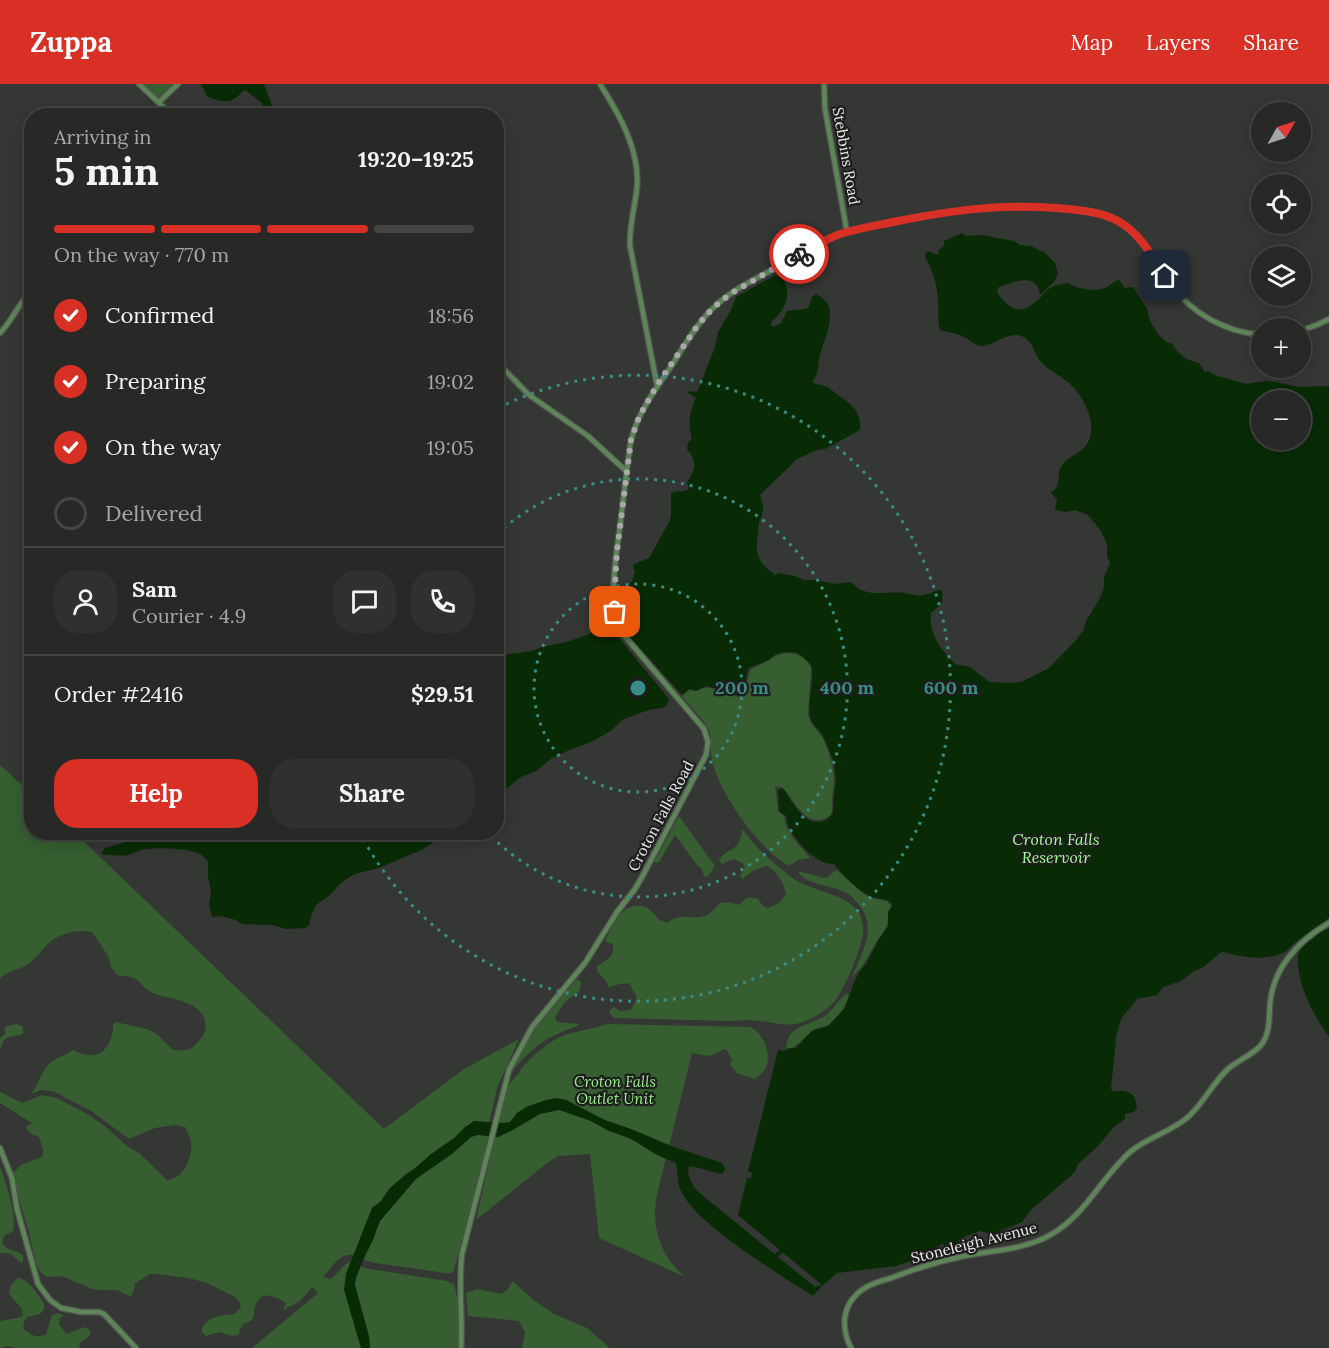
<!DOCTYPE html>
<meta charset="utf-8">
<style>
body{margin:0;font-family:Lora,serif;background:#30312f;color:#f1f3f6;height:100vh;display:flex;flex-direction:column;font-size:22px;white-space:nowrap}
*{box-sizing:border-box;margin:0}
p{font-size:20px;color:#a5a6a7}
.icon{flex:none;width:33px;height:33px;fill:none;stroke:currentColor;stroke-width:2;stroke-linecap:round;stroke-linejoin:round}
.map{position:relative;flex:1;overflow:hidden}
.side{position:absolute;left:24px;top:24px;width:480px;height:732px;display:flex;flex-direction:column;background:#282927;border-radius:24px;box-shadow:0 3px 15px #0003,0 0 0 2px #444544}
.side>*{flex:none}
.needle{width:39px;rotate:51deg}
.controls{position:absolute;left:1251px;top:18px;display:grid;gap:12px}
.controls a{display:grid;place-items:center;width:60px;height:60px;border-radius:50%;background:#282927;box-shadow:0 3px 15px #0003,0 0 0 2px #444544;font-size:30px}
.pin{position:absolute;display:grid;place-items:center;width:51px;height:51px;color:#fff;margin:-26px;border-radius:12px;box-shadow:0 3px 9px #0006}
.courier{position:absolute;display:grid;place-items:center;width:60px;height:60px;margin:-30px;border:4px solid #d93025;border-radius:50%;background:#fff;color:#222;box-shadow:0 2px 8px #0007}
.head em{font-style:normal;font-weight:800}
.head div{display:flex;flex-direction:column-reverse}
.head{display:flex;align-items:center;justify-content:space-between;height:102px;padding:0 30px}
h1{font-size:39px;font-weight:800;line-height:45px}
.bar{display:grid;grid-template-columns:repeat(4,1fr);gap:9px 6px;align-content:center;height:72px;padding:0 30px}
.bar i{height:8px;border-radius:4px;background:#444544}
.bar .selected{background:#d93025}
.bar p{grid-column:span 4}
.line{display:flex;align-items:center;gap:15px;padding:0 30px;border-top:2px solid #444544}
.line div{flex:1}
.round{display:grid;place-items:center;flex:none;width:63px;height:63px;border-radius:24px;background:#30312f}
ol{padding:0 30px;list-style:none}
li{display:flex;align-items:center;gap:18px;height:66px}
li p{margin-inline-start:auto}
li .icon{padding:6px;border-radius:50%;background:#d93025;color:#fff;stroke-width:4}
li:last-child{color:#a5a6a7}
li i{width:33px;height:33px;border:3px solid #444544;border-radius:50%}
.button{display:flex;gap:12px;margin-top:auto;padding:12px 30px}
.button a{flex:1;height:69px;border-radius:24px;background:#d93025;color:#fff;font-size:24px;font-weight:800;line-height:69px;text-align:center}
.button a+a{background:#30312f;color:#f1f3f6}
header{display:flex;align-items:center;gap:36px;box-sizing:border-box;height:84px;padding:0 30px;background:#d93025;color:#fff}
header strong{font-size:28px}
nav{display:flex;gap:33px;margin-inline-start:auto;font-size:21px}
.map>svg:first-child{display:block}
.green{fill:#365e31}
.water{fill:#082b05;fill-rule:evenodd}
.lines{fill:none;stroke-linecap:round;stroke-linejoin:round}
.canal{stroke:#082b05;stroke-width:4}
.tertiary-casing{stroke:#525451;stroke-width:7}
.tertiary{stroke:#5d8557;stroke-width:4.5}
.done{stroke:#a9aba9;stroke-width:6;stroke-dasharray:0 10.8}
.route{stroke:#d93025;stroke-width:8}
.ring{fill:none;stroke:#3a8d86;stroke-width:3;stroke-dasharray:3 6}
.labels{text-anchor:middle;stroke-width:4.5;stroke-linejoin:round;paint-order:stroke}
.street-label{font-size:15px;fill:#e8eae8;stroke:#1d1e1d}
.park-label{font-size:15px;font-style:italic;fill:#99ef8e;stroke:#1d1e1d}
.water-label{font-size:16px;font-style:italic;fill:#a3f998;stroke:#1d1e1d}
.centre{fill:#3a8d86;stroke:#1d1e1d;stroke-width:3}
.ring-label{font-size:18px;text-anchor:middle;font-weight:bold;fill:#3a8d86;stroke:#1d1e1d;stroke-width:4.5;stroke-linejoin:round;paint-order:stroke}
</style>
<header>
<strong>Zuppa</strong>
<nav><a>Map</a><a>Layers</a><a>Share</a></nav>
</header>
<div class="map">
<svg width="1329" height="1264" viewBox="0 0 1329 1264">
<rect width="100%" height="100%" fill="#353734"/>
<path class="green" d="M143,0H174L158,14Z
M788,569C799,570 806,574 811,584L808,631C811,644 818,645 823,655C831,672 836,688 833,707C831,715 833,723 831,731C807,748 796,718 783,704L775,702L778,727L784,732L786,742L793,754L810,774L798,776L789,782C763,769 725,716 716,689C713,682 711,674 711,667C710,658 712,652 708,644C701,633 690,622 682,612L690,606C698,608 702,603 710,604C711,604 724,607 725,607C731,609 733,612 739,613L743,609L751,585C764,581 774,570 788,569Z
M0,681L31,709L32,748L75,749L384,1045L464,985L519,955L497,1004L486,1052L490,1053L454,1186L451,1189H445L375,1179L364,1176L365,1173C339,1166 339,1176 323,1193L331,1195L350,1176L349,1180H352L370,1185L447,1197L454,1200C460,1221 460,1241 458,1264H252L318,1209L312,1203L300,1217L292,1222H290L283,1227L286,1219C272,1211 259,1205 254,1226C254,1228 254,1233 252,1236C250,1238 245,1239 243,1240L238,1251L232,1252L219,1248L206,1252L202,1248V1244C209,1232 221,1231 234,1230L241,1223L239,1217L235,1213L207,1199L189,1194L157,1190H150L134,1200L135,1202L132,1211L129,1212L117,1206H101L92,1205L67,1194L60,1192L47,1193L41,1189L35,1177L29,1148L20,1119L14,1088L21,1081L42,1073C45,1067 41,1060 39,1053L30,1049L26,1044L28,1041L32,1039L0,1019V1008L22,1019L42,1011L57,1014L89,1031L107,1044L128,1063L139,1069L167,1096C184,1095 193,1073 191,1057C190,1053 187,1047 185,1043L176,1041L155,1044L129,1055L91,1027L53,1007L41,1006L31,1010C38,1001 41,989 48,981C56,973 65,972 73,966C78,968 83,971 88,971C105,974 114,954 113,940L116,938L146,945L157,950L173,966C188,967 192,966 201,954C205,949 207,944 205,937C200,916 170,916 153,909C145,906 140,896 131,893C127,892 121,892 117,891L111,883L108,872L92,848C79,845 59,849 49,859C41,867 34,877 25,882C15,887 10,886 0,894Z
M679,732L715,782L707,793L704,792L702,785L697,781L675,751L659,778L656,779L654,778Z
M742,745C756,763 766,773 784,787C789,791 793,795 799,798C814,806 846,812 856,825C862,831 864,842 863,850C861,865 846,901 837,914C830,924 812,936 800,939C787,942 780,940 768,938C756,936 744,936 732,937L614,934L610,930V926L614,923L620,927L631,926L637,914L629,899L620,900L608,903L606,897L597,887V882C608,875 614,874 613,860L605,857C613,842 620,820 640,822C642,822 647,823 649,825C658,832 653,834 667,839C682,828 692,836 705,832C711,830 716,823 720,819L730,818L739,821C747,812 747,813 758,815L763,822L769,824L780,818L786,810C783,798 778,789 767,782C757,784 750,788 743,795L740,792L745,783L742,779L734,775L722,780L719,776C730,761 740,769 742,745Z
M835,787H838L864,810L872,814L887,817L891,822C887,829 889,834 887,841C885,847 880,852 877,857C868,871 865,881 852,893C862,869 879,841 857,819C854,815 850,811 847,809C831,801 812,802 799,790V788H802L824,794L828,793Z
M577,895L581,898L580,906L563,920L555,934L557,938L579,940L577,942C547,952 529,965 510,991L534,944Z
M846,910L849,911C846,921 836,939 826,942C821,944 816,943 812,947C803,953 800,961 789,965L786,963C787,957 789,950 795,946C803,940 816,938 826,931C834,925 838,916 846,910Z
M17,940L23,943V950C17,953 6,951 3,958C1,961 1,964 0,967V954L5,950V944L7,942Z
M607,940L750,943C763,948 773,972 765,985C763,989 758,993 755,995L737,989L730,981L732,976L726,965C721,966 717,969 712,971C705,973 698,970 692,969L656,1115C652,1147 661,1172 685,1193L599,1154L590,1070L558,1072L547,1079L476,1136L505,1007L510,999L521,987L520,986C533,971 547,958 565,951C579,946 593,945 607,940Z
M0,1083C6,1097 17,1133 13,1147L4,1152L2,1158C6,1168 16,1165 23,1171V1177L21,1179C14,1173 9,1166 0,1170Z
M18,1194C30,1196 37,1210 44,1219V1225L40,1230L27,1233L24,1238L23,1245C31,1251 37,1255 46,1250L52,1231L58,1229L64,1231L59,1235V1241L67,1250L84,1243L90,1246V1252L79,1259L80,1264H17L8,1262L0,1264V1237L17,1234L23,1232L22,1225L9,1210C10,1202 12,1199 18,1194Z
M512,1197L535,1217L554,1230L587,1244L610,1264H522L525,1248L519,1237L468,1232L466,1209L477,1205L502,1210L508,1205Z"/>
<path class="water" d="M201,0H264L273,24L278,31H267L264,26L262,19L245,6C242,8 240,10 237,13C228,20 217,17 207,12Z
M962,149L965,152L981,151L1014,157L1020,161L1031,162L1045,169L1055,179L1058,190L1054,198L1040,211C1039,208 1039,205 1037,202C1030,190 1008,200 999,203L997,206L998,210C1013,229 1022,231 1040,214C1043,211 1046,206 1050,204C1055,201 1062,200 1068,199C1077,205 1095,208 1105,204C1110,202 1113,198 1119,196L1125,204L1133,203L1147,225L1150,237L1158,250L1166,258L1172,260L1178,268L1186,275L1199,279L1205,288L1208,287L1217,292L1247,300L1265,297L1275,298L1298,303L1329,302V834L1298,856L1285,868C1266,877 1243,874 1224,868L1220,869L1202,884L1194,887L1181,897L1163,903L1157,911L1137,915L1121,935L1116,953H1114L1116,955L1111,1004L1112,1007C1128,1007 1135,1006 1137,1024L1134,1028L1125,1030V1035L1114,1043L1098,1062L1078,1080L1075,1088L1030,1127L1022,1138L995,1149L990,1150L980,1147L961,1154L956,1160L945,1161L942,1160L930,1169L917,1175L896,1182L837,1189L823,1201L813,1212C781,1191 689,1137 679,1102C677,1095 678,1087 676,1079L657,1071L631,1055L607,1046L591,1037L559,1026L540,1030L511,1047L498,1053L478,1051L471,1053L452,1070L416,1095L380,1137L373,1156L363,1176L356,1194L355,1201L369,1252L370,1264H361L344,1206L346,1190L372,1124L381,1117L389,1105L406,1090L414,1085L431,1070L454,1054L465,1043L474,1037L502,1039L510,1038L517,1029L526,1023L546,1016L557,1014L566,1016L605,1036L631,1045L674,1063L722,1079L725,1084L724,1088L721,1090L699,1084L689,1082C686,1091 692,1099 696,1106L815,1203L822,1201L738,1131L747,1094H751L752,1089L748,1087L778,966L783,967L791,964H796L812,947L828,942L845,924L854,898L860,887L866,880L879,855L888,842V828L892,823V820C886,813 878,816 870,812C858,807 842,790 834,780C817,781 797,759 790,745C787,741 787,736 786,732L779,727L778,707L780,705L782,704C788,709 789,715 794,721C804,735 819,747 833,729L834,708L836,699L834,679L827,661L822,650L813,640L810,633L809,624L812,596V584L810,579L798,569L785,568L776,570L769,576L749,584L747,588V592L741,610L738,612L728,605L723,604L718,605L706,602L696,607L689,605L682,611L627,550L621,530L628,502L633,495L635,488L633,483L634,480L649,474L669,438L671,432V409C676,406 682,409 689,405L687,398C696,386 697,377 687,365L688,359L692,354C687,340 690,327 696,314L688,309L689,307L696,308L698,306L715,263L718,248L730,228L736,213L779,189C793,204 788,225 772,237L771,241L773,243L781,239L787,227L805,225L809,223L812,213L816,210C822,214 827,216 829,223C833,239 824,256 820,271C817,281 820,289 812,298C818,301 822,301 828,303C843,317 862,321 860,346L825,365L817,366L797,375L760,411C761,416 764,420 763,425C763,430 760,435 759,439C757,464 751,474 775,491L779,489L795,492L804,496H817L834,500L850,498C853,500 857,504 861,506C875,512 891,507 905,509C912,510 916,513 924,511C930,510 935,506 942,506C943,522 942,519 931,529C928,549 941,566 955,580L970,583L989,598L1010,599L1021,598L1049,584L1076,556L1083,547L1086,537L1100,514L1104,503V493L1110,479L1107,472V460L1101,447L1088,431L1075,426L1066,428L1055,426L1057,415L1051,409C1053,407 1056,405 1057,402C1060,395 1057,387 1063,380C1069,371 1081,370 1087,360C1099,341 1084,312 1069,299C1061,292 1050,287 1043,280C1033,271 1035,257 1021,252C1008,247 995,261 983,262C977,263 971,257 966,254C959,250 949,248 940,246C937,235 939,227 938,216C937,200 933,187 925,173L926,169L929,167L935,170H939L938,167L944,162V157ZM1262,316H1300V356H1262Z
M609,540H611L618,553L669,615L667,621L663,624L648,626L622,636L612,646L593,657L567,667L552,674L536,687L521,693L497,712V568L502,571L532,567L542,563L566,558L585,552Z
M137,748H442V749L431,760L421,766L379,784L355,790L348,794L340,800L330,811L316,821L311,832L309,841L305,844L286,845L272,841L242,840L236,836L220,832L212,833L209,821L211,807L208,793V778C205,774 202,770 197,769C186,764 154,763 141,766C137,767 133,770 128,771C125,772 104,771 101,770L105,764L129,757Z
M1329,844V953C1314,931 1300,907 1298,880C1298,876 1297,871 1300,867C1305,857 1319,849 1329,844Z"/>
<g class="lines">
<path class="canal" d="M774,1173L782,1167"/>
<g class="tertiary-casing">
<path id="tertiary" d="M139,0L173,32
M600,0C619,30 640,66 637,103C635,123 629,142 630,162L657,301
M824,0L825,25L847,148
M159,18L178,0
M1300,247L1319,240L1329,235
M0,249C13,236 18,219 32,207
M496,277L529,311L588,352L626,387
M0,1064L12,1094L17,1125L38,1200L50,1216L61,1224L81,1228H99L104,1230L136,1264
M461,1264C463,1233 458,1201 462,1170L509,986L532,943L585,879L617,828L635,805L642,793L706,671L708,658L704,645L622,549C606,516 617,470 621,434C624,408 627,382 631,356C638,329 654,307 670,284C683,264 695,242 712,225C729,208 751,197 772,186C795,173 817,159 841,150C861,143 882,140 903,136C969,123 1025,118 1092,128C1138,138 1146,167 1171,201C1193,230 1225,248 1262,251
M851,1264C842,1246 841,1225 857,1210C867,1200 882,1197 894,1193C917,1184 940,1177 964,1172C993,1166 1025,1166 1052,1150C1085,1131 1102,1093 1130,1068C1148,1053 1171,1048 1188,1033C1204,1019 1213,998 1229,984C1239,976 1254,970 1262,960C1270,949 1269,933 1270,920C1273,884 1298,857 1329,839"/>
</g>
<use href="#tertiary" class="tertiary"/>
</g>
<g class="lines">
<path class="done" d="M615,528V502L617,467L631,356L639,333L657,301L698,241L712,225L730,210L799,170"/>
<path class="route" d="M799,170C813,163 826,155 840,150C859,144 879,141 898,137C954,126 999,120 1056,124C1078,126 1099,127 1118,137C1140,149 1152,172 1165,192"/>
</g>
<g class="ring">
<circle cx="638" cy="604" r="104"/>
<path d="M497 450A209 209 0 1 1 488 749"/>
<path d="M498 324A313 313 0 1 1 360 749"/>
</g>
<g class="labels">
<g class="street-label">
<text transform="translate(846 72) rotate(80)" y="5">Stebbins Road</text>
<text transform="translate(661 732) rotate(-62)" y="5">Croton Falls Road</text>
<text transform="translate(974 1159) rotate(-14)" y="5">Stoneleigh Avenue</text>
</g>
<g class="park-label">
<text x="615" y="1003">Croton Falls<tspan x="615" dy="17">Outlet Unit</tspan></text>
</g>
<g class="water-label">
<text x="1056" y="761">Croton Falls<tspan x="1056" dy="18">Reservoir</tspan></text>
</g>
</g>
<circle cx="638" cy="604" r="9" class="centre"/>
<g class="ring-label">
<text x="742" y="610">200 m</text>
<text x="847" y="610">400 m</text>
<text x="951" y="610">600 m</text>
</g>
</svg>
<div class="controls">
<a><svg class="needle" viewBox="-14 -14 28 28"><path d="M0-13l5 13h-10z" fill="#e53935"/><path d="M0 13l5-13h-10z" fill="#a5a6a7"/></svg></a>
<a><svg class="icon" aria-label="locate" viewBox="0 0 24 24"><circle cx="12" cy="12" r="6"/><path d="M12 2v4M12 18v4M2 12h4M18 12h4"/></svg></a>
<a><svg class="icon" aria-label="layers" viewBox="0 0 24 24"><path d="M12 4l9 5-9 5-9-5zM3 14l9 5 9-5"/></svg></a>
<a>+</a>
<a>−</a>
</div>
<div class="pin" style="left:615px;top:528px;background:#ea580c"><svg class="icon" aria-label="bag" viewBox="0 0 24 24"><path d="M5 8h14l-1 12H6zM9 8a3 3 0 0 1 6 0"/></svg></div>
<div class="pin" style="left:1165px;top:192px;background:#1f2937"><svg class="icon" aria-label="home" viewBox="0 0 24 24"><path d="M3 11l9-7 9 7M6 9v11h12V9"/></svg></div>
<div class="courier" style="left:799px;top:170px"><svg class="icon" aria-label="bike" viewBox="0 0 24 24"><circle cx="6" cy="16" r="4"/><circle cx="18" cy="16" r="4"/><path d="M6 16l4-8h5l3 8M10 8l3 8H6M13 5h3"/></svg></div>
<section class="side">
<div class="head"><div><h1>5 min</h1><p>Arriving in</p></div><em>19:20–19:25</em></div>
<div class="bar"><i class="selected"></i><i class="selected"></i><i class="selected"></i><i></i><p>On the way · 770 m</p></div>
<ol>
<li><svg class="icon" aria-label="check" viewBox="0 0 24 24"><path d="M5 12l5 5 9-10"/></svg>Confirmed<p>18:56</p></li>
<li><svg class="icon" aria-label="check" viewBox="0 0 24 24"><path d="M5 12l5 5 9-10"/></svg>Preparing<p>19:02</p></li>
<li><svg class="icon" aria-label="check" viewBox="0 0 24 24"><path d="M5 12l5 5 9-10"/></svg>On the way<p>19:05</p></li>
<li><i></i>Delivered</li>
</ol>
<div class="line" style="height:108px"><a class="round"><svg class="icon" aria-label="person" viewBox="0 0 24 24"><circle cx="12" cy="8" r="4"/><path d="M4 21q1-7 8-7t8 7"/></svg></a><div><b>Sam</b><p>Courier · 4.9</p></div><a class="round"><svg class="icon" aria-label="chat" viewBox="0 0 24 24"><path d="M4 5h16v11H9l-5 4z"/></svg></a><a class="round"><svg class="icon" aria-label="phone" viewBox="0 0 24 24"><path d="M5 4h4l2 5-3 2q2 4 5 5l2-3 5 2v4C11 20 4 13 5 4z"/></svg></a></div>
<div class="line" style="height:78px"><div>Order #2416</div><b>$29.51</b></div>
<div class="button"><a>Help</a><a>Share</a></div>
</section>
</div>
